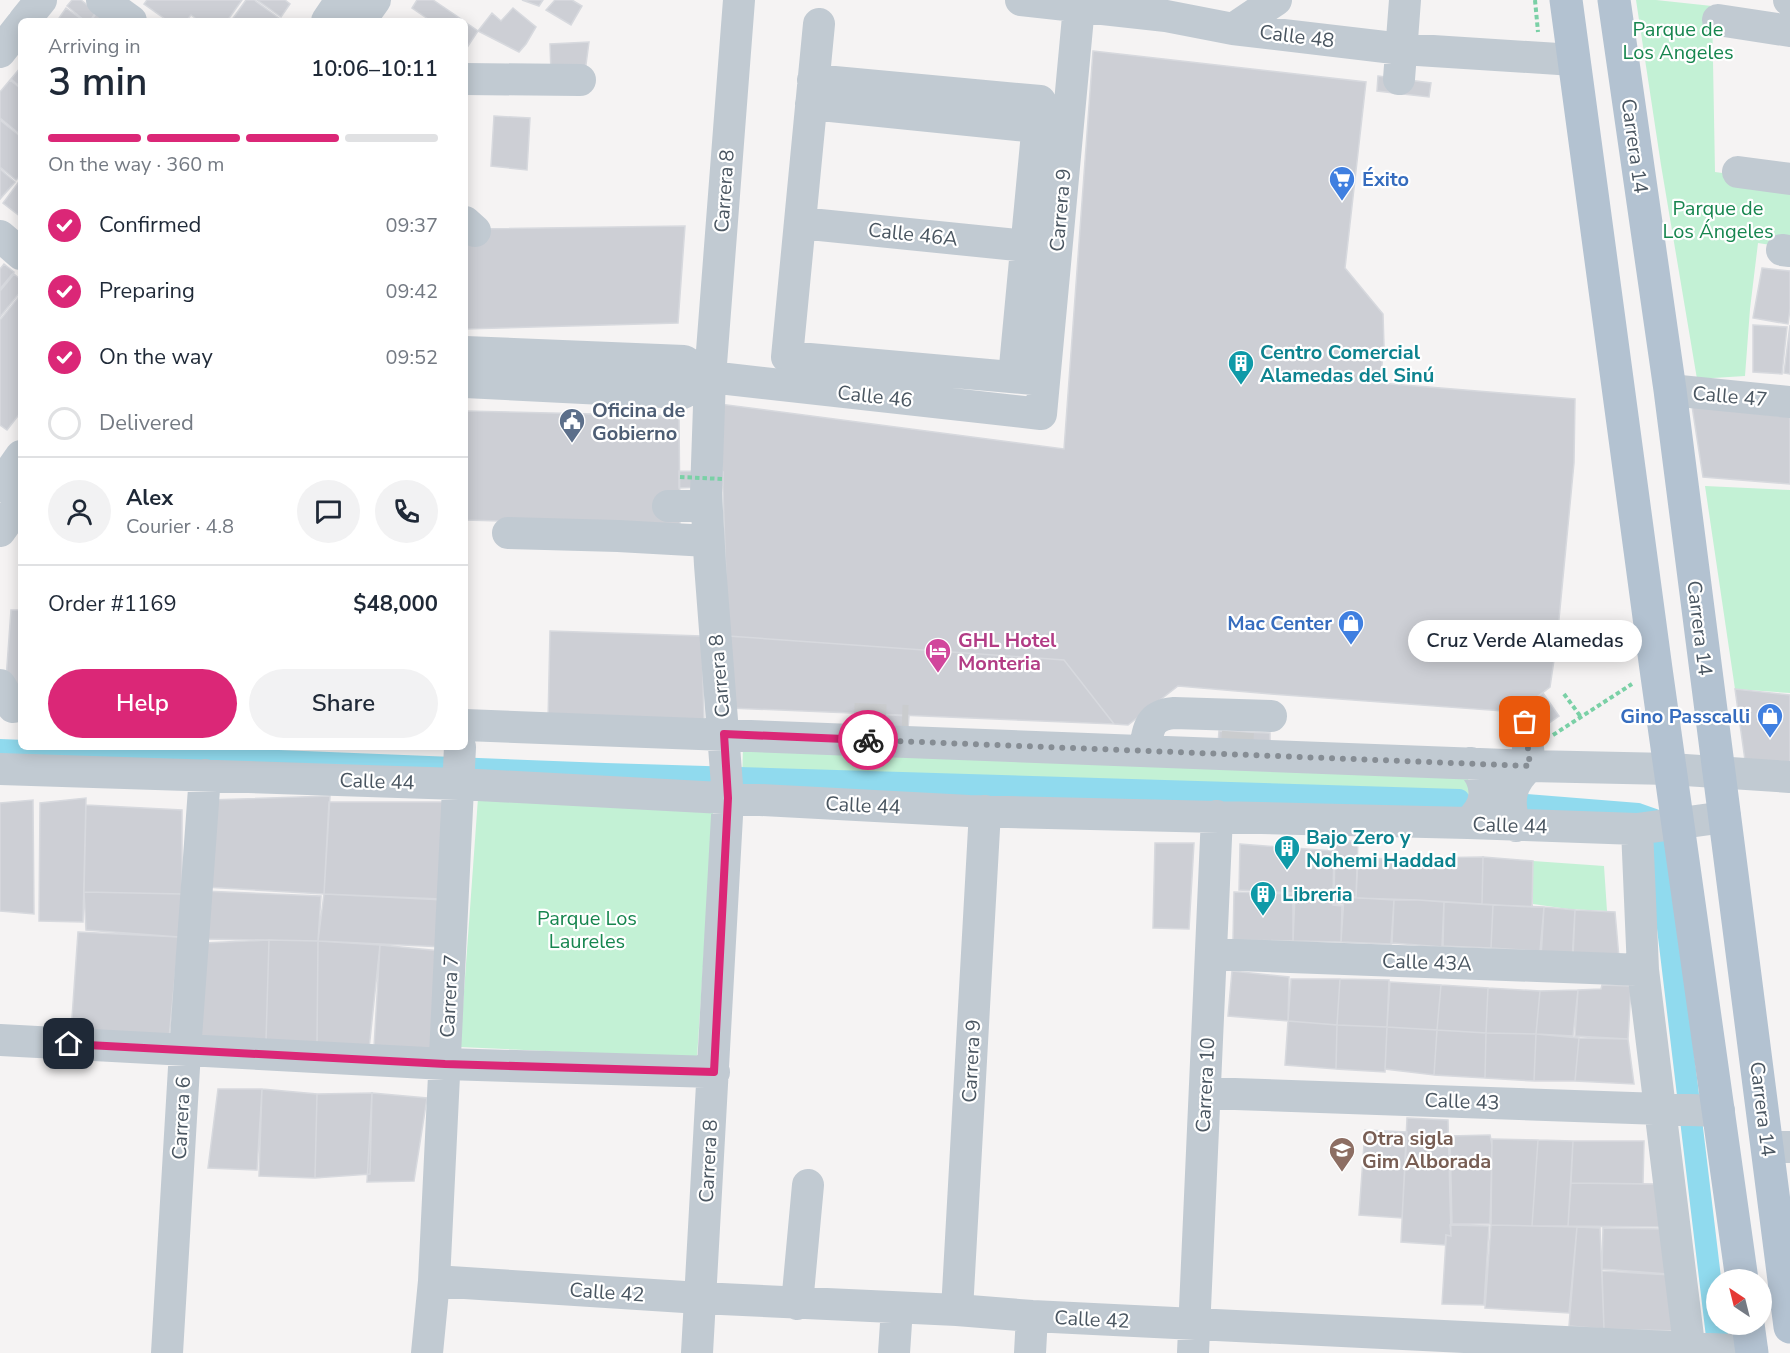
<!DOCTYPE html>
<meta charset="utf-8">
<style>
body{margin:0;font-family:"Nunito Sans",sans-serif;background:#f2f2f3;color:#1f2937;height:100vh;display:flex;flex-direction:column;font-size:22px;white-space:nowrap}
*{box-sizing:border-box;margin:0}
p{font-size:20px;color:#747a83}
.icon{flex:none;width:33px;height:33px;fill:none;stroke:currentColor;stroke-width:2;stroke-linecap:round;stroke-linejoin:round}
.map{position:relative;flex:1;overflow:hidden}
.sheet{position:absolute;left:18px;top:18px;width:450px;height:732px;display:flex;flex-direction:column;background:#fff;border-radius:9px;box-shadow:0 3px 15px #0003}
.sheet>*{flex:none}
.needle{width:39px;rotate:325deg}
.fabs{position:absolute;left:1706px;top:1269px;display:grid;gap:12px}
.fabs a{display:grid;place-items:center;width:66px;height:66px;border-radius:50%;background:#fff;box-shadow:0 3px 15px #0003;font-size:30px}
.pin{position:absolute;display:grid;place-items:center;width:51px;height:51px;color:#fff;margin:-26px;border-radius:12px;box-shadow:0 3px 9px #0006}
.courier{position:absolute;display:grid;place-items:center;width:60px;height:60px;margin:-30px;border:4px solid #db2777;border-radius:50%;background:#fff;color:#222;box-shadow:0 2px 8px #0007}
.bubble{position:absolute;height:42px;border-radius:21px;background:#fff;box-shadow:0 3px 15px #0003;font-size:20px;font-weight:600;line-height:42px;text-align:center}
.head em{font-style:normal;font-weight:600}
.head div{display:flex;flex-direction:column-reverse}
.head{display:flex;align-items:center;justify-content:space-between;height:102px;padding:0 30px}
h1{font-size:39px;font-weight:600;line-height:45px}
.bar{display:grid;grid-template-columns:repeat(4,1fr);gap:9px 6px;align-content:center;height:72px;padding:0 30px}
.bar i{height:8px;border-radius:4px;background:#e0e1e3}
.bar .selected{background:#db2777}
.bar p{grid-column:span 4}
.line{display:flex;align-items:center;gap:15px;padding:0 30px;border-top:2px solid #e0e1e3}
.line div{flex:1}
.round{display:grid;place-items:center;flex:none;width:63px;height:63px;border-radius:32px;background:#f2f2f3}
ol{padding:0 30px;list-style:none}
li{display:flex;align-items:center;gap:18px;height:66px}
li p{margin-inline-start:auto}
li .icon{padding:6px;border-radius:50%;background:#db2777;color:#fff;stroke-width:4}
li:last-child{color:#747a83}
li i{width:33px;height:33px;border:3px solid #e0e1e3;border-radius:50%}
.action{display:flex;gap:12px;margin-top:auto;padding:12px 30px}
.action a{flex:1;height:69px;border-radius:36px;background:#db2777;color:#fff;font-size:24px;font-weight:600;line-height:69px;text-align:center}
.action a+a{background:#f2f2f3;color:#1f2937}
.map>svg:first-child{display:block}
.green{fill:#c3f1d5}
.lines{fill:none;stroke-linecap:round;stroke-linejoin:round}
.canal{stroke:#90daee;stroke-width:22}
.building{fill:#cdcfd5;stroke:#d7d9de;stroke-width:1.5}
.minor-tunnel{stroke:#caccce;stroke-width:32;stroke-dasharray:32 16;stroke-linecap:butt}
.path{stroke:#7ad0a6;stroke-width:4;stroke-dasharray:4.5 3;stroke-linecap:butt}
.minor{stroke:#c1cad2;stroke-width:32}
.major{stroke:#b3c2d1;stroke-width:33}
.path-bridge{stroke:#7ad0a6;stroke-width:4;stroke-dasharray:4.5 3;stroke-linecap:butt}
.done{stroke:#868d94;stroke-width:6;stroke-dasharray:0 10.8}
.route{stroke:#db2777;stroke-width:8}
.labels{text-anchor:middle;stroke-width:4.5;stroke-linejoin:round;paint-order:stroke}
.park-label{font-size:20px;fill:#17864f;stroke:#fff}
.street-label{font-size:20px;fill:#4a5661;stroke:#fff}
.shop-label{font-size:20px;font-weight:bold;fill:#366cbe;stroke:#fff;text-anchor:end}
.culture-label{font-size:20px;font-weight:bold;fill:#0d838f;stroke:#fff;text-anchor:start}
.service-label{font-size:20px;font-weight:bold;fill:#4e5e75;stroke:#fff;text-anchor:start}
.hotel-label{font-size:20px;font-weight:bold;fill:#b23c85;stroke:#fff;text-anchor:start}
.education-label{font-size:20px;font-weight:bold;fill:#785e54;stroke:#fff;text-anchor:start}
</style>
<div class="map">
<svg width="1790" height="1353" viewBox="0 0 1790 1353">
<rect width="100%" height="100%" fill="#f5f3f3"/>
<path class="green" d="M1636,0H1656L1712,6L1715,172L1790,182V248L1758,243L1750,309L1745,376L1697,379L1661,165Z
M1705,486L1790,490V693L1735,689Z
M743,746L1468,776L1470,801L1466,810L742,786Z
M478,798L713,813L697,1058L460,1047Z
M1533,861L1604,866L1607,911L1568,909L1533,904Z"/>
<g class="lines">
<path class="canal" d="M0,750L605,774L1459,800
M1526,805L1638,814L1655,820L1719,1353"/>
</g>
<path class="building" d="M72,0H81L96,12L90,21H85L67,6Z
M147,0H242L227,21H199L191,15L186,21H168L144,4Z
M246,0H254L283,21H231Z
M257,0H285L290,4L281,17Z
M417,0H433L464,21H431L412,8Z
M522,0H543L539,6Z
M555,0H572L582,6L571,25L546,10Z
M66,8L84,21H57Z
M513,8L536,27L526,44L519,52L478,31L492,13L501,21Z
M97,12L110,21H91Z
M465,22L478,31L468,46L465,43Z
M589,42L585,72L551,73L550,44Z
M1093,51L1366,82L1345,268L1383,314L1384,346L1380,383L1575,399L1574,463L1557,640L1550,687L1517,712L1271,694L1178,686L1128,725L1114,724L1064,660L728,636L720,404L1064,449Z
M21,67V87L11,79Z
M1378,76L1431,83L1429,97L1377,91Z
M10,80L21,89V135L0,118V92Z
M494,116L530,118L527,170L491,166Z
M0,120L21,137V175L16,180L0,167Z
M0,169L15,182L0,199Z
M21,179V217L3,203Z
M685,226L678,323L465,329V229Z
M4,264L14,272L0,289V269Z
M1762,268L1790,271V309L1788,324L1753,318Z
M14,274L21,280V291L0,317V291Z
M21,294V412L7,430L0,425V320Z
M1753,325L1787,327L1782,374L1753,372Z
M1790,325V374L1784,373Z
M1692,406L1790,417V484L1703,477Z
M465,411L679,416L680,526L465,520Z
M679,471L723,472V486L679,488Z
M11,610H21V693H5Z
M550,631L702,636L704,725L548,722Z
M728,636L1064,660L1114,724L730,708Z
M1735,689L1790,695V766L1745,760Z
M1543,693L1559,716L1542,728L1525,705Z
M854,713L909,716L908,729L853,727Z
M1219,731L1270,733V747L1218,744Z
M330,796L324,894L205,887L209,800Z
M86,798L83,922L39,921L40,803Z
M33,800L34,914L0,911V803Z
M329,802H444L441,899L324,894Z
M86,805L182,810V894L84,892Z
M1335,841H1358L1356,897H1343L1342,904H1334Z
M1155,843H1194L1189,929L1153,928Z
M1240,844L1334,851L1333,895L1239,890Z
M1483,857L1533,861L1532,907L1482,904Z
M1483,857L1482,904L1418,900L1356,898L1358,859Z
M203,891L321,896L318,941L206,939Z
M84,892L182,894L179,937L86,930Z
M1234,892L1293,894V941L1233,940Z
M324,894L444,900V947L318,941Z
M1295,894L1333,896V905L1342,906L1341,942L1293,941Z
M1344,897L1394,900L1391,944L1341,942Z
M1394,900H1418L1444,902L1443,947L1392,943Z
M1444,902L1493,905L1491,948L1442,946Z
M1493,905L1544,907L1540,951L1491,948Z
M1544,907L1575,910L1572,961L1541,958Z
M1575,910L1615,912L1619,958L1573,957Z
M78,932L179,937L169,1038L71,1032Z
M269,940L266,1041L200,1036L205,943Z
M269,940L318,941L317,1042L266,1041Z
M318,941L380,945L369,1049L317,1045Z
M380,945L441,951L434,1050L374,1047Z
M1232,971L1289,977L1288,1021L1228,1016Z
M1291,979H1340L1337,1025L1288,1021Z
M1340,979L1389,980L1387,1027L1337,1025Z
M1390,982L1441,985L1437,1030L1387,1027Z
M1441,985L1488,988L1486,1033L1437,1030Z
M1602,985L1631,986L1628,1039L1575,1036L1578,990L1601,989Z
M1488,988L1540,991L1536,1034L1486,1033Z
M1578,990L1573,1036L1536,1034L1540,991Z
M1288,1021L1337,1025L1336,1069L1285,1065Z
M1337,1025L1387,1027L1385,1072L1336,1069Z
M1387,1027L1437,1030L1434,1075L1385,1069Z
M1437,1030L1486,1033L1485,1078L1434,1075Z
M1486,1033L1536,1034L1534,1081L1485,1078Z
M1536,1034L1579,1038L1575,1081H1534Z
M1579,1038L1628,1039L1634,1084L1575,1081Z
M218,1089H262L257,1170L208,1168Z
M262,1089L317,1094L315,1178L259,1176Z
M372,1093L370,1174L315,1178L317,1094Z
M372,1093L427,1098L414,1181L367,1182Z
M1407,1118L1448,1120L1451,1236L1446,1235L1445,1245L1401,1242Z
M1365,1130L1407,1132L1402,1218L1359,1215Z
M1490,1135L1492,1145L1490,1224H1452L1450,1136Z
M1492,1139L1538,1140L1532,1226L1491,1225Z
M1538,1140L1573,1141L1568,1226H1532Z
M1573,1141H1644L1643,1184L1571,1183Z
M1571,1183L1659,1184L1665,1227L1568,1226Z
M1450,1225L1489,1226L1484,1305L1442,1304L1446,1240V1235L1451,1236Z
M1491,1225L1577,1227L1569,1313L1485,1308Z
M1577,1227L1600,1228L1604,1329L1569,1326Z
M1603,1228L1665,1229L1668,1274L1602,1269Z
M1602,1271L1671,1275L1678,1331L1604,1329Z"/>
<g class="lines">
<path class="minor-tunnel" d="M854,719L908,721
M1237,745L1238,732"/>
<path class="path" d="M1535,0L1538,32
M1564,694L1581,717
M1553,735L1632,684"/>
<path class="minor" d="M102,0L131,21
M1021,0L1166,16L1233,29L1402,49L1574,60
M1789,0H1790
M1718,20L1790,31
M24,21L41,0
M327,21L341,0
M360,21L375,0
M819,24L787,357L1044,380
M1233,29L1276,0
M0,52L21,25
M465,79L580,80
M1399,79L1405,0
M813,80L1040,101L1014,377
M811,104L1037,127
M1738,172L1790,179
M465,222L475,231
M800,223L1026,246
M0,236L21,254
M1782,250L1790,251
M465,352L684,361L710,377L1041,414L1079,6
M465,382L683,393L710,377
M1670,390L1790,402
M0,486L21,456
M668,506H706
M0,531L21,501
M508,533L618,536L708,541
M0,685L13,707
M465,725L1530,766L1670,769L1790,777
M1145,750C1148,729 1149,715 1174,713L1271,716
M0,769L459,784L969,811L1468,823L1637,829L1725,817
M1468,823C1489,805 1490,784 1471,763
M1516,826C1506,802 1510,782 1530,766L1525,721
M1637,829L1643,970L1690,1353
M1211,954L1643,970
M0,1040L445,1064L714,1072
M1205,1093L1719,1111
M1768,1147H1790
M434,1281L700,1298L957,1310L1032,1316L1752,1351
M797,1304L808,1185
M957,1310L985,811
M167,1353L185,1051L205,775
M427,1353L434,1281L460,747
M697,1353L728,798L710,565L706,493L710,377L739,0
M894,1353L897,1308
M1030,1353L1032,1316
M1193,1353L1217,816"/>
<path class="major" d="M1566,0L1656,669L1742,1280
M1614,0L1670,390L1790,1327
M1748,1324L1752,1353"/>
<path class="path-bridge" d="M680,477L723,479"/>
</g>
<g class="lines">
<path class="done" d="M868,740L1530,766L1525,722"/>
<path class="route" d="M69,1044L445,1064L714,1072L728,798L724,734L868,740"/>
</g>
<defs>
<g id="supermarket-pin" transform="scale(1.35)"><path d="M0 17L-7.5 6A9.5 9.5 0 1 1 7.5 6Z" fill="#3f7fe0" stroke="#fff"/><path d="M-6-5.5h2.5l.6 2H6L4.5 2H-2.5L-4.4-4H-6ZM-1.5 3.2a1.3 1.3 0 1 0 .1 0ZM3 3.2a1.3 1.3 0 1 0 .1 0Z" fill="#fff"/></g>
<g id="building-pin" transform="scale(1.35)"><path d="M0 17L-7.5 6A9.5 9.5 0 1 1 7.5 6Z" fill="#0f9aa8" stroke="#fff"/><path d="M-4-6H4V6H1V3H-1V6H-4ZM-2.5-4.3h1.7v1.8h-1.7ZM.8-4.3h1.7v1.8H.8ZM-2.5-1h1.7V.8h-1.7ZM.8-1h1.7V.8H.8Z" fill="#fff"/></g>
<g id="civic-pin" transform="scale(1.35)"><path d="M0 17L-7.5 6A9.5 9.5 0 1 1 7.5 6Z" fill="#5c6f8a" stroke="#fff"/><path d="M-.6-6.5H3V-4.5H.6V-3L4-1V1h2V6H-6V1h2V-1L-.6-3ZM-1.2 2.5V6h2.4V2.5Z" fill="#fff"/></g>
<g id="shop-pin" transform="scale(1.35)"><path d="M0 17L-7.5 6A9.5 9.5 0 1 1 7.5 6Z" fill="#3f7fe0" stroke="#fff"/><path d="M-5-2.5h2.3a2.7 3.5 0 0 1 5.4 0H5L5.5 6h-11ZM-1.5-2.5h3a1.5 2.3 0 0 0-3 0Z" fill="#fff"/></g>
<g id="hotel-pin" transform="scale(1.35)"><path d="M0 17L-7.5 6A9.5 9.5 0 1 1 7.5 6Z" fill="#d1479c" stroke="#fff"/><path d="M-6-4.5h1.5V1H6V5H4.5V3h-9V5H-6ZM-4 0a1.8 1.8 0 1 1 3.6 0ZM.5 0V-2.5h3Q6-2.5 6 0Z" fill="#fff"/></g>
<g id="school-pin" transform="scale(1.35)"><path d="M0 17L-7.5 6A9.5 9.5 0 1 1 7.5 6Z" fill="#8d6e63" stroke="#fff"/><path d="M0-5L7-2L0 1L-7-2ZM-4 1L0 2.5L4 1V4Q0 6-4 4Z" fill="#fff"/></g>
</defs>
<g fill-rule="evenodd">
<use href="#supermarket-pin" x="1342" y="179"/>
<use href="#building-pin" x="1241" y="363"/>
<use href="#civic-pin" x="572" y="421"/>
<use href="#shop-pin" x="1351" y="623"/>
<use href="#hotel-pin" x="938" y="651"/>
<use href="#shop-pin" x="1770" y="716"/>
<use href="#building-pin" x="1287" y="848"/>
<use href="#building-pin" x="1263" y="894"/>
<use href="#school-pin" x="1342" y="1150"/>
</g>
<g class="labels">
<g class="park-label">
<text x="1678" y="36">Parque de<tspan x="1678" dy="23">Los Angeles</tspan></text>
<text x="1718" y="215">Parque de<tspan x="1718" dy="23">Los Ángeles</tspan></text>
<text x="587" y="925">Parque Los<tspan x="587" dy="23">Laureles</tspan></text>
</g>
<g class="street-label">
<text transform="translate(1297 36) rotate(7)" y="7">Calle 48</text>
<text transform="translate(1635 146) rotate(82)" y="7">Carrera 14</text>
<text transform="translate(724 191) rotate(-86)" y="7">Carrera 8</text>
<text transform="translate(1060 210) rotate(-85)" y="7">Carrera 9</text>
<text transform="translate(913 234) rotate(6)" y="7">Calle 46A</text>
<text transform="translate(875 396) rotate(6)" y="7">Calle 46</text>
<text transform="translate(1730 396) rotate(5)" y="7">Calle 47</text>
<text transform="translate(1700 628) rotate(83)" y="7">Carrera 14</text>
<text transform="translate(719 676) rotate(-95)" y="7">Carrera 8</text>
<text transform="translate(377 781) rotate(2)" y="7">Calle 44</text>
<text transform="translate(863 805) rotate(3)" y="7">Calle 44</text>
<text transform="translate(1510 825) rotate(2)" y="7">Calle 44</text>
<text transform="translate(1427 962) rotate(2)" y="7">Calle 43A</text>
<text transform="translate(449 996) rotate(-87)" y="7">Carrera 7</text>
<text transform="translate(971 1061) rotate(-87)" y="7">Carrera 9</text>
<text transform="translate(1205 1085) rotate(-87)" y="7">Carrera 10</text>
<text transform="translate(1462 1101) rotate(2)" y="7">Calle 43</text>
<text transform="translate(1763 1109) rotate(83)" y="7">Carrera 14</text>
<text transform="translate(181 1118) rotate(-87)" y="7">Carrera 6</text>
<text transform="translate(708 1161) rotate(-87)" y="7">Carrera 8</text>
<text transform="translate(607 1292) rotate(4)" y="7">Calle 42</text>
<text transform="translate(1092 1319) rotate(3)" y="7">Calle 42</text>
</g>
<g class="shop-label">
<text x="1362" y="186" text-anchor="start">Éxito</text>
<text x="1332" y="630">Mac Center</text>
<text x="1750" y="723">Gino Passcalli</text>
</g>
<g class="culture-label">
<text x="1260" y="359">Centro Comercial<tspan x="1260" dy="23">Alamedas del Sinú</tspan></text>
<text x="1306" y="844">Bajo Zero y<tspan x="1306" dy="23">Nohemi Haddad</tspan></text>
<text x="1282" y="901">Libreria</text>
</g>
<g class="service-label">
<text x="592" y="417">Oficina de<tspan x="592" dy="23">Gobierno</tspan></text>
</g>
<g class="hotel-label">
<text x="958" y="647">GHL Hotel<tspan x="958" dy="23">Monteria</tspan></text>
</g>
<g class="education-label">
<text x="1362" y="1145">Otra sigla<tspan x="1362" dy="23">Gim Alborada</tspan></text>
</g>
</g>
</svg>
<div class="fabs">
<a><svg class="needle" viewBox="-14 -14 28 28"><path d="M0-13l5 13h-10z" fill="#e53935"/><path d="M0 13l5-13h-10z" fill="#747a83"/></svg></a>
</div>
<div class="pin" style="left:1525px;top:722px;background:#ea580c"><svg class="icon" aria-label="bag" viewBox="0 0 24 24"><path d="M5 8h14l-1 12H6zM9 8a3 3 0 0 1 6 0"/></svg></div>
<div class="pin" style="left:69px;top:1044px;background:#1f2937"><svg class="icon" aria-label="home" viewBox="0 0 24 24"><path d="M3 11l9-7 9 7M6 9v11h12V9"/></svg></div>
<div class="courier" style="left:868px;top:740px"><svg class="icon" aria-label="bike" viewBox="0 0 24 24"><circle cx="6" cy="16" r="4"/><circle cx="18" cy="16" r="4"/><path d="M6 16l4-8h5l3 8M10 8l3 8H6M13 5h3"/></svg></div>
<div class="bubble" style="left:1408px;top:620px;width:234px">Cruz Verde Alamedas</div>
<section class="sheet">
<div class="head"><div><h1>3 min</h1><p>Arriving in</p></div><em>10:06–10:11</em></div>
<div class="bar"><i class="selected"></i><i class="selected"></i><i class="selected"></i><i></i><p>On the way · 360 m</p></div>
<ol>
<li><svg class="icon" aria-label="check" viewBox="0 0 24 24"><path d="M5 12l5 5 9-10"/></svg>Confirmed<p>09:37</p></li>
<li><svg class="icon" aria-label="check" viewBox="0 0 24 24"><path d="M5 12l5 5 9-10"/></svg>Preparing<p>09:42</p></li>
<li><svg class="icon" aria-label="check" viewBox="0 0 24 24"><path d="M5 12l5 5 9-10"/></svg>On the way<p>09:52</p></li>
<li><i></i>Delivered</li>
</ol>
<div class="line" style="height:108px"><a class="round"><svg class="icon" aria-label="person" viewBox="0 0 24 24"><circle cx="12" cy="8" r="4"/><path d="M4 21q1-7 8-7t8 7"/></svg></a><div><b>Alex</b><p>Courier · 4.8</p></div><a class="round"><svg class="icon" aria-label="chat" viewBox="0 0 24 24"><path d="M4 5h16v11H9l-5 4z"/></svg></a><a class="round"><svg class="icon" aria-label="phone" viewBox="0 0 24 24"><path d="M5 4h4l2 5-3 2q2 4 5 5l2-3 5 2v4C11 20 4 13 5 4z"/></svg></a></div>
<div class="line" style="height:78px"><div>Order #1169</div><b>$48,000</b></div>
<div class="action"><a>Help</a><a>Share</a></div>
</section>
</div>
